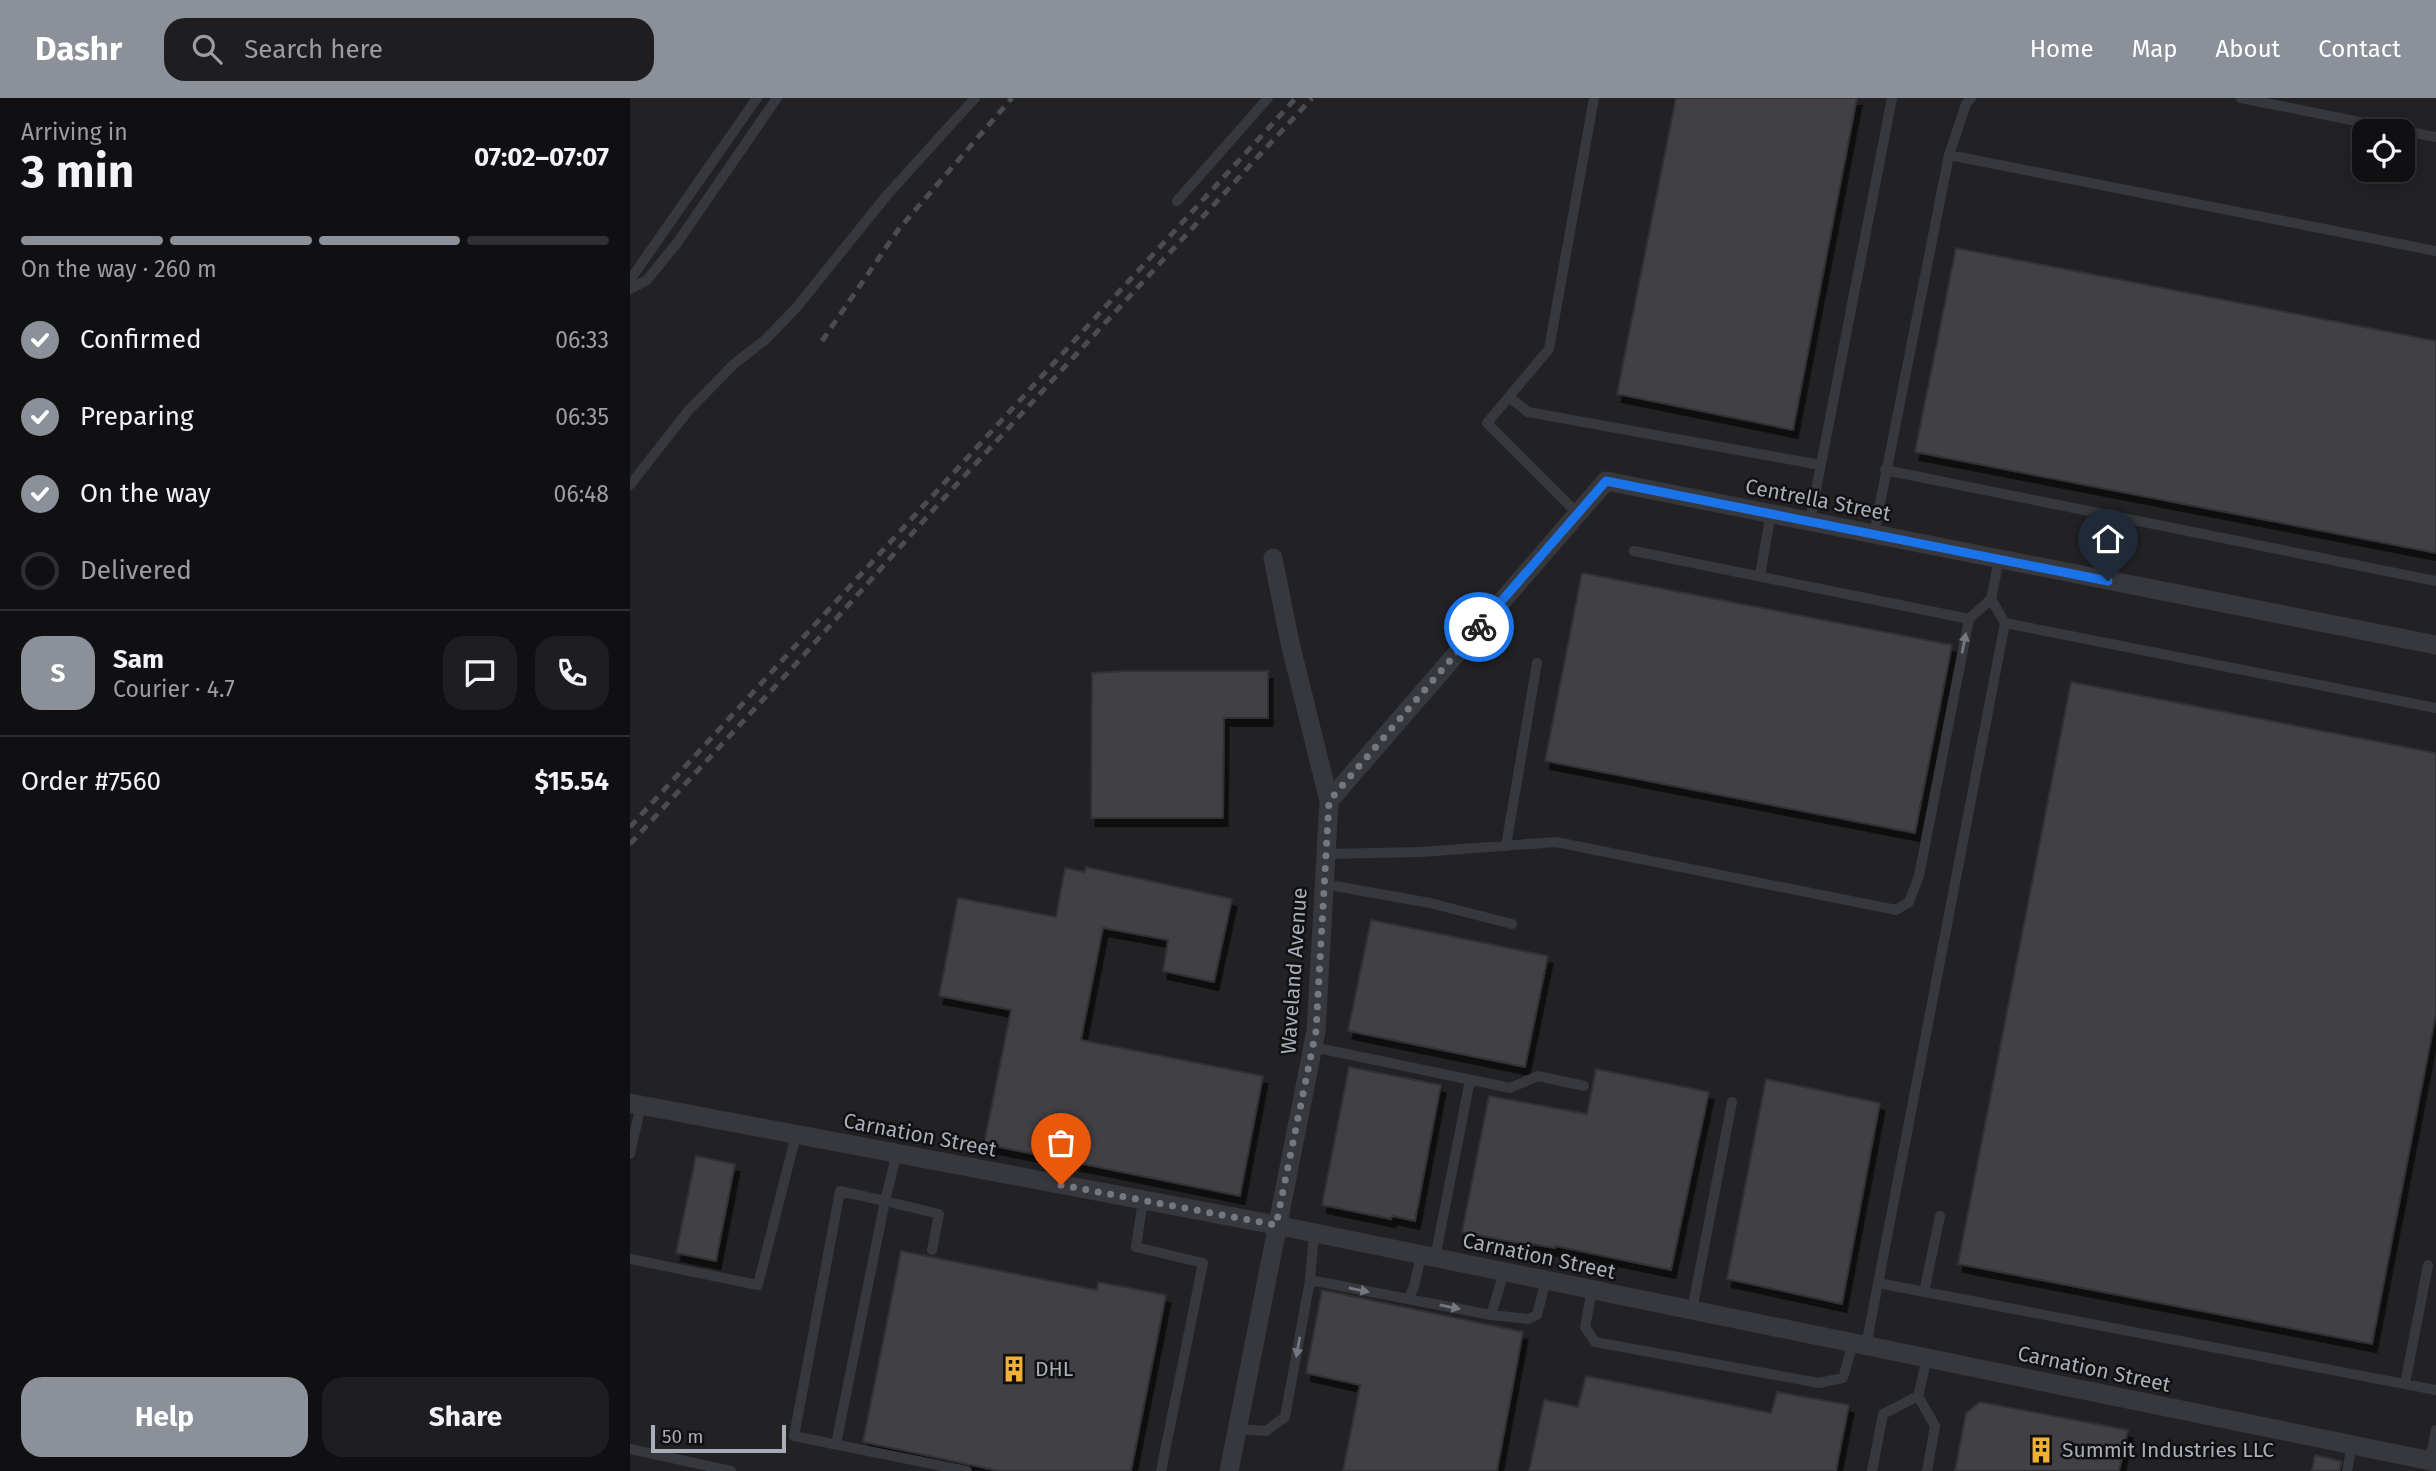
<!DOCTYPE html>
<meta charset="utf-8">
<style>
body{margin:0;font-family:"Fira Sans",sans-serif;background:#1e1e20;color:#f1f3f6;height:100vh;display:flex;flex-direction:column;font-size:26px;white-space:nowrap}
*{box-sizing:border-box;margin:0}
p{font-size:23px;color:#9c9d9f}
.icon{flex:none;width:38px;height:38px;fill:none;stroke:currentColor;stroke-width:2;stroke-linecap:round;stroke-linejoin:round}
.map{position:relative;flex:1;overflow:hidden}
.drawer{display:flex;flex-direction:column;background:#101012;width:630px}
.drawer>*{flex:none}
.buttons{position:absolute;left:1722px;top:21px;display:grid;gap:14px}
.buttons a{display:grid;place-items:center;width:63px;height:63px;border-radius:14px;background:#101012;box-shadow:0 4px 18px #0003,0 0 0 2px #303032;font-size:35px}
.scale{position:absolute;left:21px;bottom:18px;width:135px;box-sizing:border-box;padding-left:7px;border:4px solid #a8adb8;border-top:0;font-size:19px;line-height:24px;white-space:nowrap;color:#a8adb8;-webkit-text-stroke:5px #111113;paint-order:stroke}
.pin{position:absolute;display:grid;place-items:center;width:60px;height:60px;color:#fff;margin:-72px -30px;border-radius:50% 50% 50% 0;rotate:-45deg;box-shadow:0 0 7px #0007}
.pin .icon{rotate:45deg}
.courier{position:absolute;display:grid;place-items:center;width:70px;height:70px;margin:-35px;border:5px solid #1a73e8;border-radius:50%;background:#fff;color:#222;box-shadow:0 2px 9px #0007}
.head em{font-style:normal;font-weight:700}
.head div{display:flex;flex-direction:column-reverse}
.head{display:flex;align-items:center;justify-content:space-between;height:119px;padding:0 21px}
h1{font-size:46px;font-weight:700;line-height:52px}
.bar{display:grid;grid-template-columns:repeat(4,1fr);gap:10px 7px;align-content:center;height:84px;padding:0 21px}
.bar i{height:9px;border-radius:5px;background:#303032}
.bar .active{background:#8c9099}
.bar p{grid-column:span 4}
.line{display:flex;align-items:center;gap:18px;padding:0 21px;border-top:2px solid #303032}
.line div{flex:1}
.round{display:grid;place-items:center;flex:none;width:74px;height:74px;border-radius:21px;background:#1e1e20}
ol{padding:0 21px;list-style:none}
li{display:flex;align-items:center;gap:21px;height:77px}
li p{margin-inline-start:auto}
li .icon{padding:7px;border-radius:50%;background:#8c9099;color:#fff;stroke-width:4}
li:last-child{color:#9c9d9f}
li i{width:38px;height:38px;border:4px solid #303032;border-radius:50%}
.cta{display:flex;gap:14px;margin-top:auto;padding:14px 21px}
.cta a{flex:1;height:80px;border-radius:21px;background:#8c9099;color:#fff;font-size:28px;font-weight:700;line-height:80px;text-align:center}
.cta a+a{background:#1e1e20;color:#f1f3f6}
header{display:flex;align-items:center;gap:42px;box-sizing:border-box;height:98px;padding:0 35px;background:#8c9099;color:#fff}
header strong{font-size:33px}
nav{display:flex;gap:38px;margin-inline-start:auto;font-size:24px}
.search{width:490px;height:63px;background:#1e1e20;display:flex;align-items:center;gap:18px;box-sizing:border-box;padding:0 24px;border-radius:21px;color:#9c9d9f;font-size:26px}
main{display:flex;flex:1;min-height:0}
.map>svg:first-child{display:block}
.built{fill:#222225;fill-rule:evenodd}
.building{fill:#404145;stroke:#303034;stroke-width:2;filter:url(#shadow)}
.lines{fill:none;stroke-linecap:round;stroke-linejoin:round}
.service{stroke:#37383d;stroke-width:10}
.minor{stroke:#37383d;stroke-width:19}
.rail{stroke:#4a4c52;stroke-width:5;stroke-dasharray:9 7;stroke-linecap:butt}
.oneway{fill:#757881}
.done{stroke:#757880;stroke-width:7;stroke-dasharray:0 12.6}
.route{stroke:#1a73e8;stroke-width:9}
.labels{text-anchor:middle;stroke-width:5;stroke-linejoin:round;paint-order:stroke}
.street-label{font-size:21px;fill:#a8adb8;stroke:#111113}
.poi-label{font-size:21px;fill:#a8adb8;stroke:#111113;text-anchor:start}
</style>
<header>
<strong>Dashr</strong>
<div class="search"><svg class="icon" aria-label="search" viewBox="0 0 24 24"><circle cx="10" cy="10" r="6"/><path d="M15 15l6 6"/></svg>Search here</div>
<nav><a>Home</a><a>Map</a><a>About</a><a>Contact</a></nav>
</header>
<main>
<section class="drawer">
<div class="head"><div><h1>3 min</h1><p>Arriving in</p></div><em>07:02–07:07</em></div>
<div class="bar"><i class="active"></i><i class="active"></i><i class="active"></i><i></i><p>On the way · 260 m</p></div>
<ol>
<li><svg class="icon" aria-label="check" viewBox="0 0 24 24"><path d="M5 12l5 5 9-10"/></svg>Confirmed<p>06:33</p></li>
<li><svg class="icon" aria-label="check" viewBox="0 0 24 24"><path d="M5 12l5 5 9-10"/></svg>Preparing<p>06:35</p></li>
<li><svg class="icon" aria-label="check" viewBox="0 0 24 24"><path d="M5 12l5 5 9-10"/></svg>On the way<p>06:48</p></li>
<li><i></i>Delivered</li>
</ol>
<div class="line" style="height:126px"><b class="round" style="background:#8c9099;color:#fff">S</b><div><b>Sam</b><p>Courier · 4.7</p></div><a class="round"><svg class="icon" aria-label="chat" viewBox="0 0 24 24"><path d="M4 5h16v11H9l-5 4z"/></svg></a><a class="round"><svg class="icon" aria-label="phone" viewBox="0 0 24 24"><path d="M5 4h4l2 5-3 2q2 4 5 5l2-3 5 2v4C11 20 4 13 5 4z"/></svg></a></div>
<div class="line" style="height:91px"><div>Order #7560</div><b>$15.54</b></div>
<div class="cta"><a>Help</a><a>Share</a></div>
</section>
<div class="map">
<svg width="1806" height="1373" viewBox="0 0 1806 1373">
<defs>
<filter id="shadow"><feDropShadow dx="4.5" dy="8" stdDeviation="0" flood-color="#0009"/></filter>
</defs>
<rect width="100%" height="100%" fill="#161618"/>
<path class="built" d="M0,0H1806V1373H0ZM1734,33H1773V72H1734Z"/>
<path class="building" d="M1046,0H1227L1163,332L987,296Z
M1326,150L1806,243V455L1285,354Z
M952,475L1322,547L1285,735L915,663Z
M495,573H638V620H594L593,720H461L462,575Z
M1441,584L1806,655V916L1742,1246L1328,1166Z
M456,769L602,801L584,884L533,873L538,842L473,830L451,942L633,978L610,1098L354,1046L381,912L309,898L328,800L426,819L435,770L454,774Z
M741,822L918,858L895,969L718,933Z
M719,969L811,987L785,1123L762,1118L761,1121L692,1107Z
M966,971L1079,994L1041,1172L925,1148V1150L902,1146V1148L832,1134L859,998L957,1016Z
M1136,981L1250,1005L1212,1206L1097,1181Z
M66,1058L105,1066L86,1163L46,1155Z
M271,1153L467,1192L468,1184L536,1197L501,1373H369L233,1344Z
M692,1192L893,1234L867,1373H713L730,1287L676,1275Z
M956,1278L1141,1315L1147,1294L1219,1307L1206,1373H899L914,1302L948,1309Z
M1350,1304L1498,1332L1489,1373H1325L1336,1315Z
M1685,1357L1711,1363L1710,1373H1682Z"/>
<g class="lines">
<path class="service" d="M1611,0L1806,39
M1319,57L1336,6L1341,0
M547,103L638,0
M0,182L127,0
M0,191L17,182L47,145L147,0
M879,299L898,314L1191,367
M1255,372L1806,483
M0,387L58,313L104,266L135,242L166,210L258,96L345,0
M948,416L857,325L919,251L964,0
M1180,423L1262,0
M1244,436L1319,57L1806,153
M1004,453L1339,521
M1130,477L1141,415
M1375,525L1806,610
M876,748L907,565
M695,756L791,754L926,744L1266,812L1279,804L1289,778L1339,521L1361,501
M694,786L800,805L882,826
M683,949L880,990L908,978L954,988
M267,1055L255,1103L210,1093L164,1338L337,1373
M0,1056L11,1007
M513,1102L506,1149L573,1165L531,1373
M805,1160L840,982
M0,1161L128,1187L166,1037
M680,1182L861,1217L898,1221L907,1217L916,1182
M1248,1185L1806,1292
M962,1192L955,1229L965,1244L1189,1285L1213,1280L1223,1245
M1294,1194L1310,1118
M778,1201L784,1189L791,1157
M1062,1212L1102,1004
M861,1217L874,1174
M1236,1248L1375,525L1361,501L1369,462
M1775,1286L1798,1167
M607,1331L636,1333L655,1319L680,1182L684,1135
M206,1346L255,1103L309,1116L302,1152
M0,1351L101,1373
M1800,1363L1806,1332
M1242,1373L1253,1316L1288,1298
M1297,1373L1305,1328L1288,1298L1297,1260
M1717,1373L1722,1347"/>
<path class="minor" d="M699,703L976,383L1806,547
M0,1005L646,1127L1806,1364
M599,1373L686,933L699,703L660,545L643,460"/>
<path class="rail" d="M192,243L268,132L382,0
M0,729L666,0
M0,746L164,568L304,411L682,0"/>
</g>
<defs><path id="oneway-solid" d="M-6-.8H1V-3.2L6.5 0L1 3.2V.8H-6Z" transform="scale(1.75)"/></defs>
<g class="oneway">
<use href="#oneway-solid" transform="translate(1334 545) rotate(-79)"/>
<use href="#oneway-solid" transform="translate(729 1192) rotate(11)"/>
<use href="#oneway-solid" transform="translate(820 1209) rotate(11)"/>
<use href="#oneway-solid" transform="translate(668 1249) rotate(100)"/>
</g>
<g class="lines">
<path class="done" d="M431,1087L646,1127L686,933L699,703L849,529"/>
<path class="route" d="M849,529L976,383L1478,483"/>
</g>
<defs>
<g id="building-bare" transform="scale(2.1)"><path d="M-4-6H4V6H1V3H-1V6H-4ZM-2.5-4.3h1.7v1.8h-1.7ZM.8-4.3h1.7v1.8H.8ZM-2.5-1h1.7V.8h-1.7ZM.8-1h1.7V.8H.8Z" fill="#f2b134" stroke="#111113" stroke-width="2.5" paint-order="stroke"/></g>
</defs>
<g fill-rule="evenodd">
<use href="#building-bare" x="384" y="1271"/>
<use href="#building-bare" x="1411" y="1352"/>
</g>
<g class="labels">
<g class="street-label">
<text transform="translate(1188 402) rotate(11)" y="7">Centrella Street</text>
<text transform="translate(664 873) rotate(-86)" y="7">Waveland Avenue</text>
<text transform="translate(290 1037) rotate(11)" y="7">Carnation Street</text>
<text transform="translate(909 1158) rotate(12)" y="7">Carnation Street</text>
<text transform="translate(1464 1271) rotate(12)" y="7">Carnation Street</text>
</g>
<g class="poi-label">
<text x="405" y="1278">DHL</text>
<text x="1432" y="1359">Summit Industries LLC</text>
</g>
</g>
</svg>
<div class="buttons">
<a><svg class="icon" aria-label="locate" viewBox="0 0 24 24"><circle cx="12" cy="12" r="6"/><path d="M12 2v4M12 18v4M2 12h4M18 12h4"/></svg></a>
</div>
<div class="scale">50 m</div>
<div class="pin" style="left:431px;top:1087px;background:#ea580c"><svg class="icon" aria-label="bag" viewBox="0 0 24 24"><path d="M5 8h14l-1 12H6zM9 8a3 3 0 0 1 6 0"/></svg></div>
<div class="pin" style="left:1478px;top:483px;background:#1f2937"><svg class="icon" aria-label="home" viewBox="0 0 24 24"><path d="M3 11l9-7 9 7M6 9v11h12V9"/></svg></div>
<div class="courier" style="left:849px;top:529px"><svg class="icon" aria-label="bike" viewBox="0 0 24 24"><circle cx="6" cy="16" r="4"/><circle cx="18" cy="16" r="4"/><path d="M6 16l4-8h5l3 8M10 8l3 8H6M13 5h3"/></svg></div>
</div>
</main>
